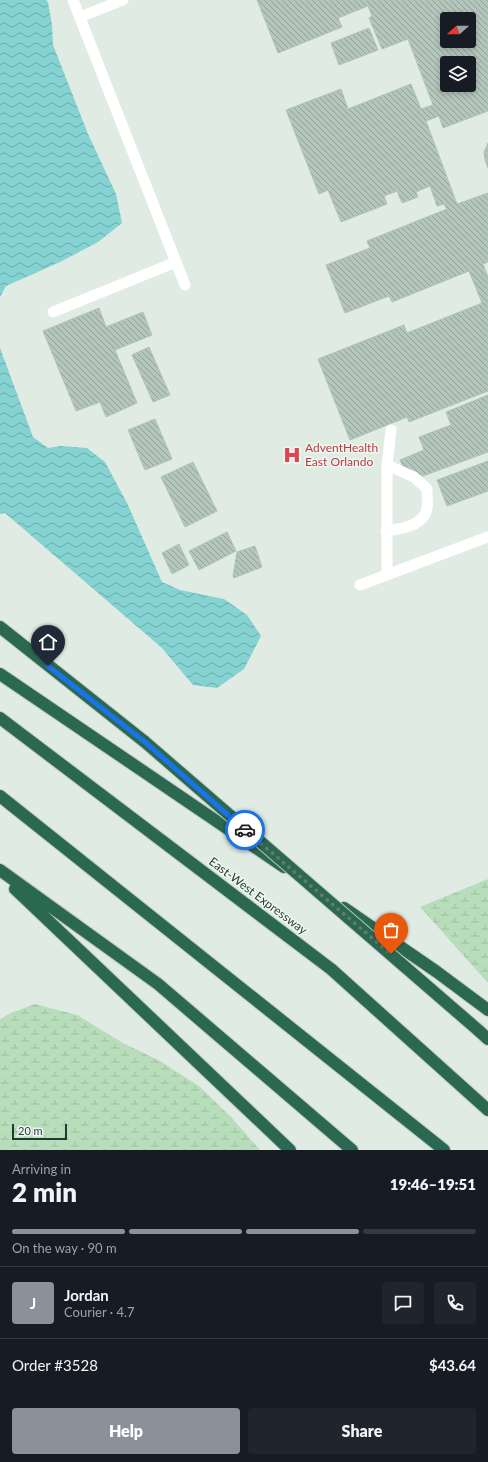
<!DOCTYPE html>
<meta charset="utf-8">
<style>
body{margin:0;font-family:Lato,sans-serif;background:#20242c;color:#f1f3f6;height:100vh;display:flex;flex-direction:column;font-size:15px;white-space:nowrap}
*{box-sizing:border-box;margin:0}
p{font-size:13px;color:#9ea1a6}
.icon{flex:none;width:22px;height:22px;fill:none;stroke:currentColor;stroke-width:2;stroke-linecap:round;stroke-linejoin:round}
.map{position:relative;height:1150px;overflow:hidden}
.panel{display:flex;flex-direction:column;background:#171b24;flex:1}
.panel>*{flex:none}
.needle{width:26px;rotate:249deg}
.controls{position:absolute;left:440px;top:12px;display:grid;gap:8px}
.controls a{display:grid;place-items:center;width:36px;height:36px;border-radius:4px;background:#171b24;box-shadow:0 2px 6px #0003;font-size:20px}
.scale{position:absolute;left:12px;bottom:10px;width:55px;box-sizing:border-box;padding-left:4px;border:2px solid #1f3b2f;border-top:0;font-size:11px;line-height:14px;white-space:nowrap;color:#1f3b2f;-webkit-text-stroke:3px #eff7f2;paint-order:stroke}
.pin{position:absolute;display:grid;place-items:center;width:34px;height:34px;color:#fff;margin:-41px -17px;border-radius:50% 50% 50% 0;rotate:-45deg;box-shadow:0 0 4px #0007}
.pin .icon{rotate:45deg}
.courier{position:absolute;display:grid;place-items:center;width:40px;height:40px;margin:-20px;border:3px solid #1a73e8;border-radius:50%;background:#fff;color:#222;box-shadow:0 1px 5px #0007}
.summary em{font-style:normal;font-weight:800}
.summary div{display:flex;flex-direction:column-reverse}
.summary{display:flex;align-items:center;justify-content:space-between;height:68px;padding:0 12px}
h1{font-size:26px;font-weight:800;line-height:30px}
.bar{display:grid;grid-template-columns:repeat(4,1fr);gap:6px 4px;align-content:center;height:48px;padding:0 12px}
.bar i{height:5px;border-radius:3px;background:#363941}
.bar .on{background:#8c9099}
.bar p{grid-column:span 4}
.line{display:flex;align-items:center;gap:10px;padding:0 12px;border-top:1px solid #363941}
.line div{flex:1}
.round{display:grid;place-items:center;flex:none;width:42px;height:42px;border-radius:4px;background:#20242c}
.primary-button{display:flex;gap:8px;margin-top:auto;padding:8px 12px}
.primary-button a{flex:1;height:46px;border-radius:4px;background:#8c9099;color:#fff;font-size:16px;font-weight:800;line-height:46px;text-align:center}
.primary-button a+a{background:#20242c;color:#f1f3f6}
.map>svg:first-child{display:block}
.wetland{fill:url(#wetland-marsh)}
.water{fill:url(#water-waves)}
.building{fill:url(#building-back-hatch);stroke:#b1c4b9;fill-rule:evenodd}
.lines{fill:none;stroke-linecap:round;stroke-linejoin:round}
.motorway-casing{stroke:#c0c8c5;stroke-width:14}
.service{stroke:#fff;stroke-width:11}
.motorway{stroke:#2b6851;stroke-width:12}
.motorway-bridge-casing{stroke:#c0c8c5;stroke-width:14;stroke-linecap:butt}
.motorway-bridge{stroke:#2b6851;stroke-width:12}
.done{stroke:#62796e;stroke-width:4;stroke-dasharray:0 7.2}
.route{stroke:#1a73e8;stroke-width:5}
.labels{text-anchor:middle;stroke-width:3;stroke-linejoin:round;paint-order:stroke}
.health-label{font-size:12px;fill:#be3a42;stroke:#eff7f2;text-anchor:start}
.street-label{font-size:12px;fill:#1f3b2f;stroke:#eff7f2}
</style>
<div class="map">
<svg width="488" height="1150" viewBox="0 0 488 1150">
<defs>
<pattern id="wetland-marsh" width="20" height="14" patternUnits="userSpaceOnUse"><rect width="20" height="14" fill="#b7ddba"/><path d="M1 5h8M5 5V1M11 12h8M15 12V8" fill="none" stroke="#9dbfa0"/></pattern>
<pattern id="water-waves" width="16" height="10" patternUnits="userSpaceOnUse"><rect width="16" height="10" fill="#84d2d1"/><path d="M0 5q4-4 8 0t8 0" fill="none" stroke="#6bacaa"/></pattern>
<pattern id="building-back-hatch" width="6" height="6" patternUnits="userSpaceOnUse"><rect width="6" height="6" fill="#b4c5bc"/><path d="M-1 5l2 2M0 0l6 6M5-1l2 2" fill="none" stroke="#92a199"/></pattern>
</defs>
<rect width="100%" height="100%" fill="#dfebe3"/>
<path class="wetland" d="M488,879V983L420,907Z
M35,1004L77,1015L123,1043L160,1061L199,1086L230,1116L260,1150H0V1019L11,1013Z"/>
<path class="water" d="M0,0H46L48,2L52,25L53,45L88,134L116,194L122,223L98,242L60,262L6,286L0,297Z
M0,348L33,437L48,448L61,446L87,448L105,462L127,503L162,582L180,590L224,599L247,615L261,636L244,669L217,688L193,685L162,648L5,513L0,514Z"/>
<path class="building" d="M257,0H488V111L443,128L439,116L426,121L457,204L488,193V262L483,264L488,277V391L409,422L407,417L350,440L318,359L404,325L407,333L482,303L469,271L392,302L389,296L345,313L326,265L370,248L367,241L447,209L444,204L437,206L430,186L416,192L418,197L402,203L397,191L384,196L387,204L341,222L328,190L319,194L286,110L341,89L348,109L411,84L421,109L433,105L408,39L382,49L369,18L372,16L368,6L338,18L342,27L278,53ZM447,19H469V41H447ZM447,63H469V85H447Z
M369,28L378,50L339,65L331,43Z
M488,143V168L485,160L484,152Z
M99,308L106,327L143,312L152,335L115,350L137,403L106,417L100,402L76,411L43,331Z
M149,347L170,395L153,402L132,355Z
M488,395V452L423,476L403,467L400,460L424,450L419,437L451,425L446,412Z
M155,419L172,459L145,470L128,430Z
M488,461V491L447,506L437,480Z
M193,462L217,511L185,527L161,477Z
M227,532L236,551L199,570L189,551Z
M179,544L189,565L172,574L162,553Z
M255,546L262,567L234,578L233,576L237,552Z"/>
<g class="lines">
<g class="motorway-casing">
<path id="motorway" d="M0,627L145,742
M0,674L284,867
M0,718L331,969L488,1110
M0,796L444,1150
M0,870L158,984L352,1150
M15,889L290,1150
M344,908L437,972L488,1010
M478,1030L488,1039"/>
</g>
<path class="service" d="M73,0L185,285
M80,17L123,0
M53,312L176,262
M386,531C401,529 424,526 427,508C428,502 427,495 427,489L414,477L387,465
M387,575V465L391,430
M360,585L488,537"/>
<use href="#motorway" class="motorway"/>
<g class="motorway-bridge-casing">
<path id="motorway-bridge" d="M145,742L478,1030"/>
</g>
<use href="#motorway-bridge" class="motorway-bridge"/>
</g>
<g class="lines">
<path class="done" d="M245,830L391,954"/>
<path class="route" d="M48,666L145,742L245,830"/>
</g>
<defs>
<g id="hospital-bare" transform="scale(1.38)"><path d="M-5-5h3v3.5h4V-5h3V5h-3V1.5h-4V5h-3Z" fill="#e0444e" stroke="#eff7f2" stroke-width="2.5" paint-order="stroke"/></g>
</defs>
<g fill-rule="evenodd">
<use href="#hospital-bare" x="292" y="455"/>
</g>
<g class="labels">
<g class="health-label">
<text x="305" y="452">AdventHealth<tspan x="305" dy="14">East Orlando</tspan></text>
</g>
<g class="street-label">
<text transform="translate(258 896) rotate(37)" y="4">East-West Expressway</text>
</g>
</g>
</svg>
<div class="controls">
<a><svg class="needle" viewBox="-14 -14 28 28"><path d="M0-13l5 13h-10z" fill="#e53935"/><path d="M0 13l5-13h-10z" fill="#9ea1a6"/></svg></a>
<a><svg class="icon" aria-label="layers" viewBox="0 0 24 24"><path d="M12 4l9 5-9 5-9-5zM3 14l9 5 9-5"/></svg></a>
</div>
<div class="scale">20 m</div>
<div class="pin" style="left:391px;top:954px;background:#ea580c"><svg class="icon" aria-label="bag" viewBox="0 0 24 24"><path d="M5 8h14l-1 12H6zM9 8a3 3 0 0 1 6 0"/></svg></div>
<div class="pin" style="left:48px;top:666px;background:#1f2937"><svg class="icon" aria-label="home" viewBox="0 0 24 24"><path d="M3 11l9-7 9 7M6 9v11h12V9"/></svg></div>
<div class="courier" style="left:245px;top:830px"><svg class="icon" aria-label="car" viewBox="0 0 24 24"><path d="M5 17H2v-5l4-1 3-4h7l3 4 3 1v5h-3M9 17h6M6 11h13"/><circle cx="7" cy="17" r="2"/><circle cx="17" cy="17" r="2"/></svg></div>
</div>
<section class="panel">
<div class="summary"><div><h1>2 min</h1><p>Arriving in</p></div><em>19:46–19:51</em></div>
<div class="bar"><i class="on"></i><i class="on"></i><i class="on"></i><i></i><p>On the way · 90 m</p></div>
<div class="line" style="height:72px"><b class="round" style="background:#8c9099;color:#fff">J</b><div><b>Jordan</b><p>Courier · 4.7</p></div><a class="round"><svg class="icon" aria-label="chat" viewBox="0 0 24 24"><path d="M4 5h16v11H9l-5 4z"/></svg></a><a class="round"><svg class="icon" aria-label="phone" viewBox="0 0 24 24"><path d="M5 4h4l2 5-3 2q2 4 5 5l2-3 5 2v4C11 20 4 13 5 4z"/></svg></a></div>
<div class="line" style="height:52px"><div>Order #3528</div><b>$43.64</b></div>
<div class="primary-button"><a>Help</a><a>Share</a></div>
</section>
